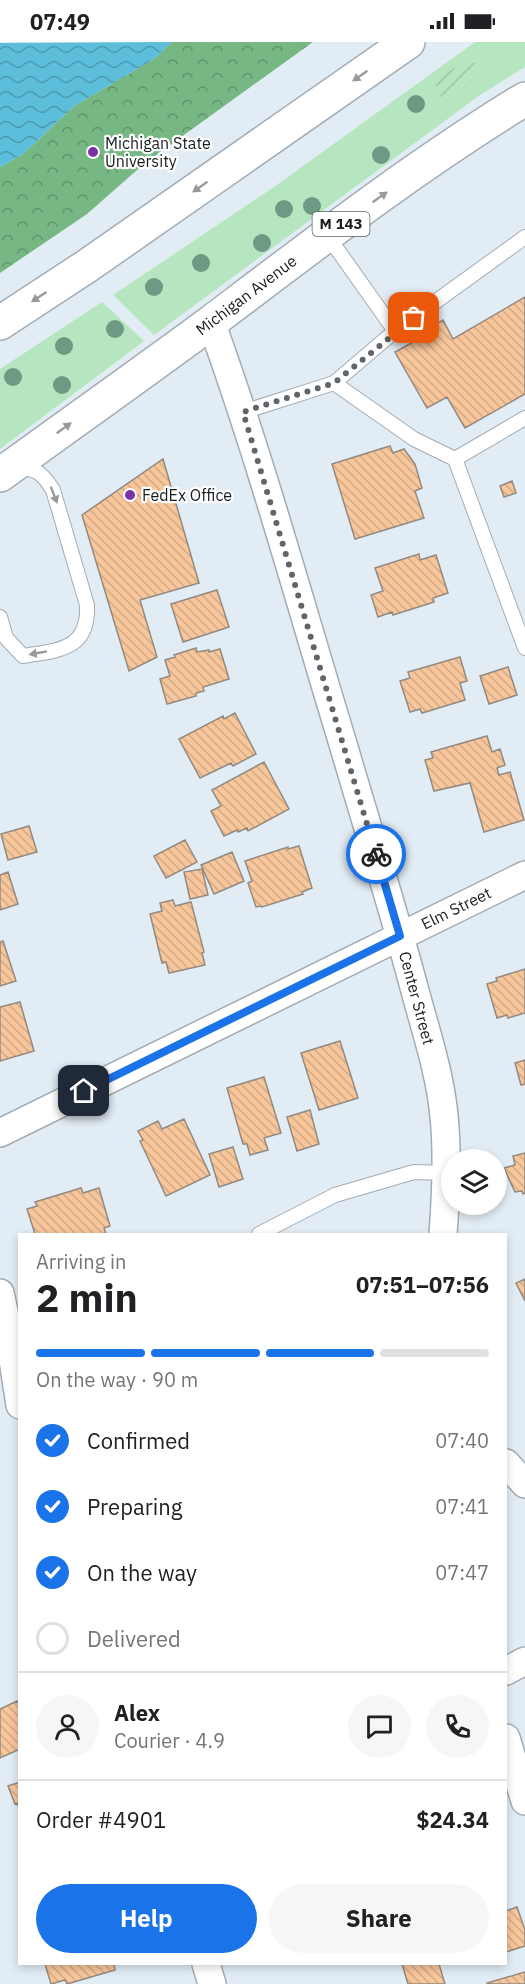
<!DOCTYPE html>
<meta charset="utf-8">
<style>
body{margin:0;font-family:"IBM Plex Sans",sans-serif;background:#f6f6f6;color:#202124;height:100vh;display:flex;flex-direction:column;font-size:22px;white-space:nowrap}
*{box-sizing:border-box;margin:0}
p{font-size:20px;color:#757577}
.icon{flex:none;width:33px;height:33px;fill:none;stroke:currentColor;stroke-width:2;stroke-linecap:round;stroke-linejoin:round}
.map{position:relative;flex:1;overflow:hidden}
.side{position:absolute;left:18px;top:1191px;width:489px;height:732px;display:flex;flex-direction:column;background:#fff;border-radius:0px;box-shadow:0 3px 9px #0003}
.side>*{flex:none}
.buttons{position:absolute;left:441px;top:1107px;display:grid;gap:12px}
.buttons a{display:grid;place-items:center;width:66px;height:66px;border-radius:50%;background:#fff;box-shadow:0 3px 9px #0003;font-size:30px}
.pin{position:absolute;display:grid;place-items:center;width:51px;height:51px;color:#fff;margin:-26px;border-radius:12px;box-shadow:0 3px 9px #0006}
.courier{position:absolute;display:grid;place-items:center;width:60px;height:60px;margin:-30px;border:4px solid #1a73e8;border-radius:50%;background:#fff;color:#222;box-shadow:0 2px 8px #0007}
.overview em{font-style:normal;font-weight:700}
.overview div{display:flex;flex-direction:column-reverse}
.overview{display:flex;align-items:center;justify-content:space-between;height:102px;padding:0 18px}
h1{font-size:39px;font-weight:700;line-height:45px}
.bar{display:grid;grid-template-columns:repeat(4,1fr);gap:9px 6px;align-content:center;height:72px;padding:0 18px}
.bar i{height:8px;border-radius:4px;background:#e0e0e0}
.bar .on{background:#1a73e8}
.bar p{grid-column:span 4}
.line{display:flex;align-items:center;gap:15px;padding:0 18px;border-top:2px solid #e0e0e0}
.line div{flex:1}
.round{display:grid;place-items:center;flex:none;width:63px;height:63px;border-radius:32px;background:#f6f6f6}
ol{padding:0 18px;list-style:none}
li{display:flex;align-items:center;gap:18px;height:66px}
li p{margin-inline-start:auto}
li .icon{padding:6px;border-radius:50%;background:#1a73e8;color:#fff;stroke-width:4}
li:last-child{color:#757577}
li i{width:33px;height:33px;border:3px solid #e0e0e0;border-radius:50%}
.primary-button{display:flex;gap:12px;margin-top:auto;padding:12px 18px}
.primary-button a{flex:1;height:69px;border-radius:36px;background:#1a73e8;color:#fff;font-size:24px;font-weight:700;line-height:69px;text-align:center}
.primary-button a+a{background:#f6f6f6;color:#202124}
.status{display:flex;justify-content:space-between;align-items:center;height:42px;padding:0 30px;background:#fff;direction:ltr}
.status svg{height:16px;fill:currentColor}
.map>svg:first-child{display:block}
.grass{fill:#b6e6bf}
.forest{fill:url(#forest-crowns)}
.garden{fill:url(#garden-furrows)}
.water{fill:url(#water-waves)}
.building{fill:url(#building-back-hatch);stroke:#928981;stroke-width:1.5}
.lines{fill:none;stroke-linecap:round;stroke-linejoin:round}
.lane-casing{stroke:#a3acb4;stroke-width:16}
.street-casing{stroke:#a3acb4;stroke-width:30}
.primary-casing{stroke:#a3acb4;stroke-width:36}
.lane{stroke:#fff;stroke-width:14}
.street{stroke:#fff;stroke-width:27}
.primary{stroke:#fff;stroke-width:33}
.tree{fill:#6c9a84}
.oneway{fill:#98999a}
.done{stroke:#5f656a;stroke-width:6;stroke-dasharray:0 10.8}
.route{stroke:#1a73e8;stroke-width:8}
.poi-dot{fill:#7c31a3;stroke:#fff;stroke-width:2}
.labels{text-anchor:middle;stroke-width:4.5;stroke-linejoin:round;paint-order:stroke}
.shield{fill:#fff;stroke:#5e6062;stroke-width:1.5}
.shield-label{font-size:15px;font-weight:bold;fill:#191c1f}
.poi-label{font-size:16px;fill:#191c1f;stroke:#fff;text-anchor:start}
.street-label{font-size:16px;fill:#191c1f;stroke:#fff}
</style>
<div class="status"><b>07:49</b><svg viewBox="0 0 49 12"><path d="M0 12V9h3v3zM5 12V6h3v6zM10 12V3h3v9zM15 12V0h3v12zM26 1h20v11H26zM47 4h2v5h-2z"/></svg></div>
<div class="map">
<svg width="525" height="1942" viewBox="0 0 525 1942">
<defs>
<pattern id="forest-crowns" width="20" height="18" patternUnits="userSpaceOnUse" patternTransform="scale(1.5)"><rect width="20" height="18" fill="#76b784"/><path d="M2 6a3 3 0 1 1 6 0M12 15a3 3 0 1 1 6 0" fill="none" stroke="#60946b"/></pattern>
<pattern id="garden-furrows" width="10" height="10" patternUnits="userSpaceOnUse" patternTransform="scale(1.5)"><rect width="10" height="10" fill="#b6e6bf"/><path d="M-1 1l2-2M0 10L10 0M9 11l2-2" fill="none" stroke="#9cc5a4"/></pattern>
<pattern id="water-waves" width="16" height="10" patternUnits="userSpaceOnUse" patternTransform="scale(1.5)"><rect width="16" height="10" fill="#5cbeda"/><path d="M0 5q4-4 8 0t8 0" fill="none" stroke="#4b9ab0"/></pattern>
<pattern id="building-back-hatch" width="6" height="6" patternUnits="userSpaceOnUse" patternTransform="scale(1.5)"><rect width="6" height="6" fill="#f8c69b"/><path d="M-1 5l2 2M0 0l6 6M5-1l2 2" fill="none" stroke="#d4aa85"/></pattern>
</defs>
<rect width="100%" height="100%" fill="#e2ecf4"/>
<path class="grass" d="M475,0H525V25L480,53L154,293L113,253L274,145Z
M102,260L144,299L0,407V327Z"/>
<path class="forest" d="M172,0H313L145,121L87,172L0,231V125L23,112L74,64L154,17Z"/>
<path class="garden" d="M472,20L477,22L479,27L477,32C466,42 440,77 436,41C444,30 459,22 472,20Z"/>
<path class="water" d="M172,0L154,17L74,64L23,112L0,125V1Z"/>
<path class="building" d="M525,255V352L465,386L447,355L427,366L395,310L415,299L413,296L443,278L453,297Z
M390,404L393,411L404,407L415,422L422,446L415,449L424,476L355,497L332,422Z
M163,417L199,541L140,558L157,615L129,629L82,473Z
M512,439L516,451L504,455L500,444Z
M419,512L420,518L436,513L448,551L433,556L434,560L393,573L392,570L378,575L371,553L383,549L375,526Z
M217,548L229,585L183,600L171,562Z
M196,606L197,610L209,608V610L220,607L229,637L203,645L204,649L196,651V654L167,662L160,637L170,634L165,618L175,615L174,613Z
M460,615L467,639L460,641L465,658L422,671L420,667L410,670L400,639L410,636L408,630Z
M508,625L517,653L489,662L480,634Z
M235,671L256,712L233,724L231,721L200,736L179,697L223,674L224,677Z
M487,694L492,710L500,707L505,723L497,726L499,733L510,730L524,778L484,790L470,741L434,749L425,718L433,716L431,710Z
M264,720L289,767L248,789L247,786L238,790L237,788L224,794L211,769L221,764L212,748Z
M29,784L37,810L8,818L1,792Z
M185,798L197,820L166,836L154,814Z
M299,804L312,846L302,850L303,852L262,865L261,864L256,865L248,841L252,839L245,819L288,805V807Z
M232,810L244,839L214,852L201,823Z
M202,827L208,853L190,857L184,830Z
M8,830L18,862L0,868V833Z
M173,858L175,864L191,860L204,910L202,911L205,923L169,931L166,920L162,921L150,872L162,869L160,861Z
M3,899L16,939L0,944V900Z
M525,927V971L508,976L507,973L497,976L487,942L497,939L496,936Z
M20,960L34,1009L0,1019V965Z
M340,999L358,1056L319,1068L301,1011Z
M525,1018V1042L521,1043L515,1021Z
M264,1035L281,1091L264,1096L268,1108L250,1113L247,1102H243L227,1046Z
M310,1068L319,1102L297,1109L287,1075Z
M184,1077L210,1133L166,1154L140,1099L143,1098L138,1089L158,1079L162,1087Z
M233,1105L243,1137L219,1145L209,1112Z
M525,1111V1151L523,1152L522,1149L515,1150L504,1126L515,1123L513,1114Z
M81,1146L83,1151L99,1146L110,1184L104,1186L106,1192H35L27,1167L37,1164L35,1160Z
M525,1237V1259L516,1241Z
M17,1659L20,1664V1707L0,1716V1667Z
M20,1740V1768L17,1761L15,1762L8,1744Z
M517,1865L525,1888V1904L506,1910V1869Z
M45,1922H114L115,1928L67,1942L65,1938L51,1942Z
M402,1922H439L445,1942H408Z
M525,1930V1942H487V1941Z"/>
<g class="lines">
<g class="lane-casing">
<path id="lane" d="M327,193L395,289
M334,341L395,289L525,195
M243,370L334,341L414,397L455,417L525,606
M455,417L525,376
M0,575L6,596L23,614C59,608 89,608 87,563L53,448C43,432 37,426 17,426
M259,1192L335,1153L414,1130L446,1131"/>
</g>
<g class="street-casing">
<path id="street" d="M211,280C261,418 300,561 343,702C367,784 393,866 415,949C426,990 440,1031 444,1074C448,1113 446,1153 443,1192
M0,1091L525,833
M0,1251L9,1292L20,1363
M506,1421L525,1442
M506,1629L525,1619
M506,1696L525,1759
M206,1922L212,1942"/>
</g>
<g class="primary-casing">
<path id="primary" d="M0,281L87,224L408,0
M0,433C70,382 141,332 210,281C313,203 415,124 525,57"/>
</g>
<use href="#lane" class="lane"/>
<use href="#street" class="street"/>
<use href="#primary" class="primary"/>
</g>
<g class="tree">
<circle cx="416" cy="62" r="9"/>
<circle cx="381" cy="113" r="9"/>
<circle cx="312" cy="164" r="9"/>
<circle cx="284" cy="167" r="9"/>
<circle cx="262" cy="201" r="9"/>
<circle cx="201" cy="221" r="9"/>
<circle cx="154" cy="245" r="9"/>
<circle cx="115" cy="287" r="9"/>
<circle cx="64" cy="304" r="9"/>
<circle cx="13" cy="335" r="9"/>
<circle cx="62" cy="343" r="9"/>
</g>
<defs><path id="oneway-solid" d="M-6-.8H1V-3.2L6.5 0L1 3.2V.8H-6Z" transform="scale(1.5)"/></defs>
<g class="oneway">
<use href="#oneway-solid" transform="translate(360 34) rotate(145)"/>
<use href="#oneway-solid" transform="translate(200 145) rotate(145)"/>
<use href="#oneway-solid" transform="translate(380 155) rotate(-35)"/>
<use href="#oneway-solid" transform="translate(39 255) rotate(147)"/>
<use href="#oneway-solid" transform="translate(64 386) rotate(-36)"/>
<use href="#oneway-solid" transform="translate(54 453) rotate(69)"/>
<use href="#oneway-solid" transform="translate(38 611) rotate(170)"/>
</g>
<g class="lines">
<path class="done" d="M376,812L243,370L334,341L414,276"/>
<path class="route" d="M84,1049L400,894L376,812"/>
</g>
<g class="poi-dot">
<circle cx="93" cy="110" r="6"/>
<circle cx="130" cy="453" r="6"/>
</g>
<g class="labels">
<rect class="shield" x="312.5" y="170" width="57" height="24" rx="4.5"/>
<g class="shield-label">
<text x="341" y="187">M 143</text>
</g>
<g class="poi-label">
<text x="105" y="107">Michigan State<tspan x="105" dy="18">University</tspan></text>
<text x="142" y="459">FedEx Office</text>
</g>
<g class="street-label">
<text transform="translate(246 253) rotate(-37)" y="6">Michigan Avenue</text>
<text transform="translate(456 866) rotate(-26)" y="6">Elm Street</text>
<text transform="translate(417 956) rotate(75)" y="6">Center Street</text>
</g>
</g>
</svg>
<div class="buttons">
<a><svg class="icon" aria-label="layers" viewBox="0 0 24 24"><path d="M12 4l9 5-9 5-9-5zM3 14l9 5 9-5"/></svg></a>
</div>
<div class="pin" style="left:414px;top:276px;background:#ea580c"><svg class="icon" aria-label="bag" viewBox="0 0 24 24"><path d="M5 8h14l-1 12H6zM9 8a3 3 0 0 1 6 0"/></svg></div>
<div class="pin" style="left:84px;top:1049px;background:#1f2937"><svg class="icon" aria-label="home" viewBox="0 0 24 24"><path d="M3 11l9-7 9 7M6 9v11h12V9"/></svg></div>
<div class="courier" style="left:376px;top:812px"><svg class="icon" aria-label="bike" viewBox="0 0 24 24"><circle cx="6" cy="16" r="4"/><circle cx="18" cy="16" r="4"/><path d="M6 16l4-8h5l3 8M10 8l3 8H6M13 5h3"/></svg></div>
<section class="side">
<div class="overview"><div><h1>2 min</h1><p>Arriving in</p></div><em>07:51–07:56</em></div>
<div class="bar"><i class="on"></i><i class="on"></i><i class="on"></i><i></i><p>On the way · 90 m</p></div>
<ol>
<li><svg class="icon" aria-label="check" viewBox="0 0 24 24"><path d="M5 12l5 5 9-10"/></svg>Confirmed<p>07:40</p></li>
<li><svg class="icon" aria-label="check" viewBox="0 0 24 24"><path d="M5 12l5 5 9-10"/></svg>Preparing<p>07:41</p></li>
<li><svg class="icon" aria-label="check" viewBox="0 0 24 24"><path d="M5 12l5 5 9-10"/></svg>On the way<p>07:47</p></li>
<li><i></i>Delivered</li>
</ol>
<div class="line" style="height:108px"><a class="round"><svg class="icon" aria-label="person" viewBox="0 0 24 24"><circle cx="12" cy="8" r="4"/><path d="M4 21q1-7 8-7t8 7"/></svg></a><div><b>Alex</b><p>Courier · 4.9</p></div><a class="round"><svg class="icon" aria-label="chat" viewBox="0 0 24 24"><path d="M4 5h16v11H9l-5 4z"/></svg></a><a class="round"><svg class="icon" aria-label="phone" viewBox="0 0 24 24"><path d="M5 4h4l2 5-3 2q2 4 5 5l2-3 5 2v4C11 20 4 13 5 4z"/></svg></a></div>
<div class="line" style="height:78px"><div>Order #4901</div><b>$24.34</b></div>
<div class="primary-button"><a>Help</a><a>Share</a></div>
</section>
</div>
